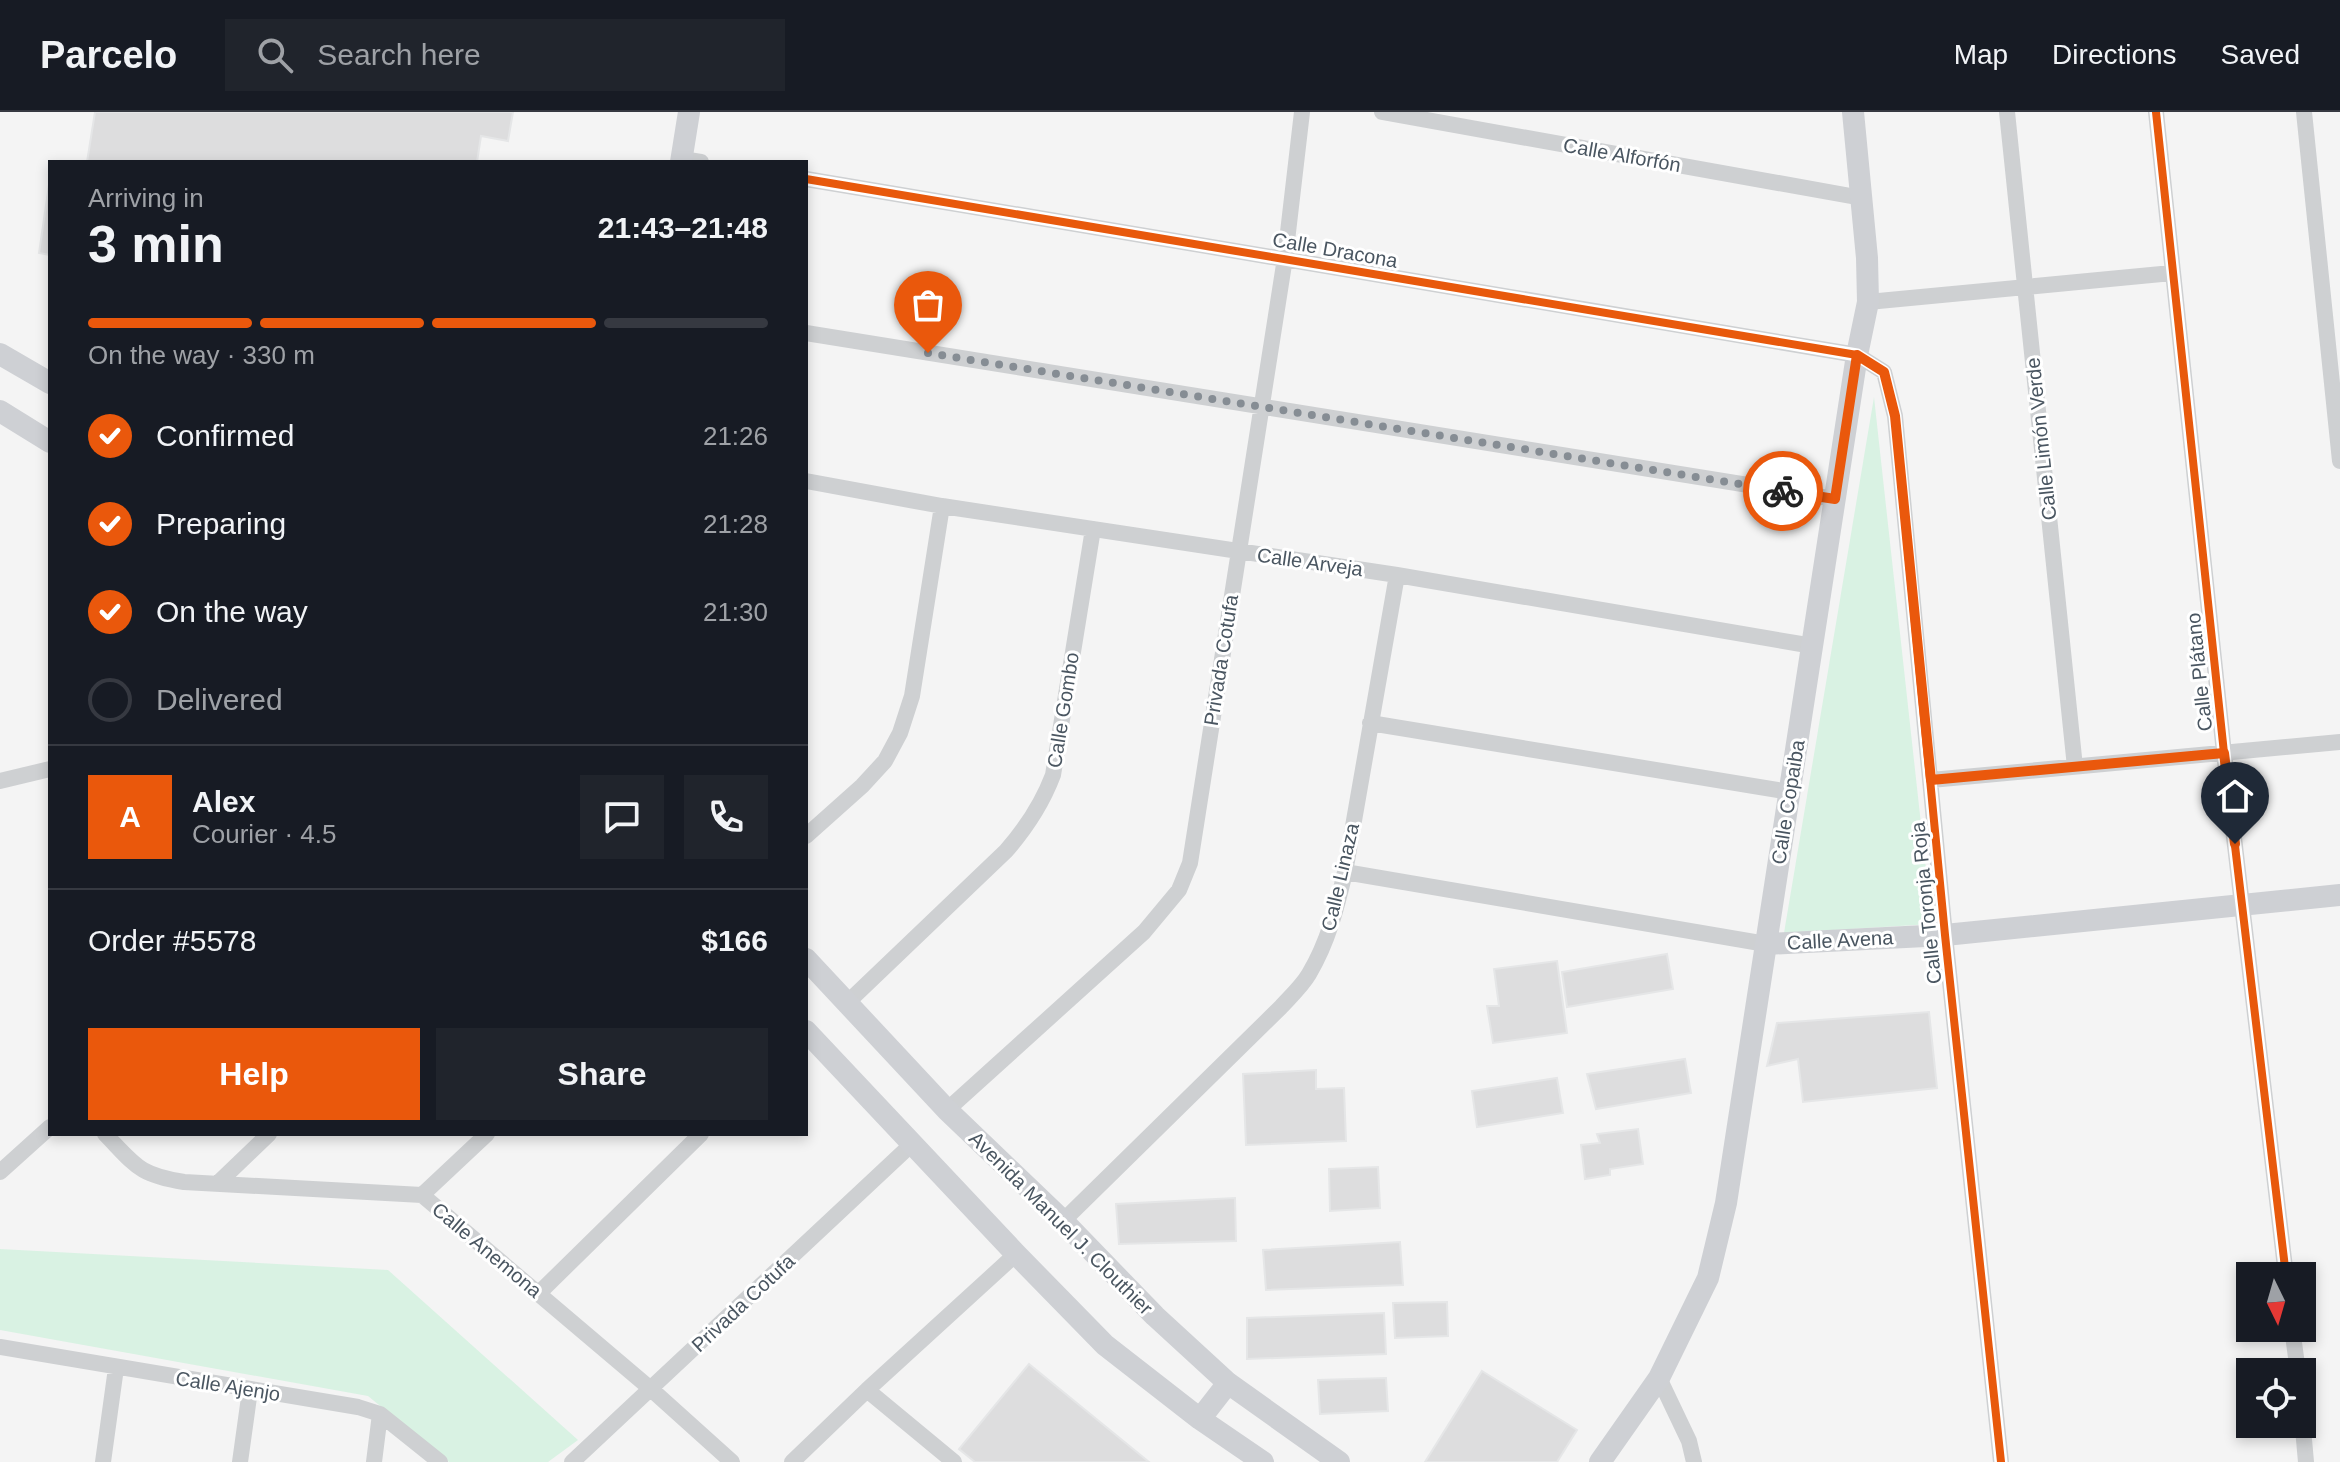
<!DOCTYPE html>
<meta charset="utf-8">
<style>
body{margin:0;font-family:Helvetica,sans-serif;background:#20242c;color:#f1f3f6;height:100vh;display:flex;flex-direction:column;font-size:30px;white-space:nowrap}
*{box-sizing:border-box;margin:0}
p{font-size:26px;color:#9ea1a6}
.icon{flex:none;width:44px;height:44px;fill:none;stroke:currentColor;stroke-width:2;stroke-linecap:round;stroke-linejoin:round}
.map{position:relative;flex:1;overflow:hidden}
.sheet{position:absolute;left:48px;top:48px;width:760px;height:976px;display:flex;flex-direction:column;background:#171b24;border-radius:0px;box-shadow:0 4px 12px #0003}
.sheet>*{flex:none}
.needle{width:52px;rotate:175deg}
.tools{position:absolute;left:2236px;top:1150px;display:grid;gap:16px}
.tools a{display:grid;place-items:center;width:80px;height:80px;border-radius:0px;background:#171b24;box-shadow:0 4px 12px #0003;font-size:40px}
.pin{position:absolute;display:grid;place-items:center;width:68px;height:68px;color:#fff;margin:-82px -34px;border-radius:50% 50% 50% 0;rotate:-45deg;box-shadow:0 0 8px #0007}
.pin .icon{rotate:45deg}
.courier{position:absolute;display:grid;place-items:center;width:80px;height:80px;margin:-40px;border:6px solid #ea580c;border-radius:50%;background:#fff;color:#222;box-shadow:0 2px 10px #0007}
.overview em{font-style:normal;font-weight:700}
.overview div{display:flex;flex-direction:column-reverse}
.overview{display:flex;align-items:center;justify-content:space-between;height:136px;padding:0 40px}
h1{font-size:52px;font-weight:700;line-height:60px}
.bar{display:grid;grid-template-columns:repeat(4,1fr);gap:12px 8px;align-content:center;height:96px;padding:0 40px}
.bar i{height:10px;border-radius:6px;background:#363941}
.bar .current{background:#ea580c}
.bar p{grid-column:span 4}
.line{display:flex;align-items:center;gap:20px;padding:0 40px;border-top:2px solid #363941}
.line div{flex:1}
.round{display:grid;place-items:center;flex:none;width:84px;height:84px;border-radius:0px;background:#20242c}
ol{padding:0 40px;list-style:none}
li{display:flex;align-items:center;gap:24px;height:88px}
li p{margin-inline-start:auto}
li .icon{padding:8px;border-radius:50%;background:#ea580c;color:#fff;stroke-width:4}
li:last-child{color:#9ea1a6}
li i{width:44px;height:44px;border:4px solid #363941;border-radius:50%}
.button{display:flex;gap:16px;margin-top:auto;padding:16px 40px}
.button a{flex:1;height:92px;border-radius:0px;background:#ea580c;color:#fff;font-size:32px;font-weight:700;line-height:92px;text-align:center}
.button a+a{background:#20242c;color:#f1f3f6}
header{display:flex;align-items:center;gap:48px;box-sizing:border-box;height:112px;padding:0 40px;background:#171b24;border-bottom:2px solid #363941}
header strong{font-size:38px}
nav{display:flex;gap:44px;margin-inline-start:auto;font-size:28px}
.search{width:560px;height:72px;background:#20242c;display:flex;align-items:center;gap:20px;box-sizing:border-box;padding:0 28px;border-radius:0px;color:#9ea1a6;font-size:30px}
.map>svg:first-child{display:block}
.green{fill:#d9f2e3}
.building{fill:#ddddde;stroke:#e5e6e7;stroke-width:2}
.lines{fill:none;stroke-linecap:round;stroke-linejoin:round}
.street{stroke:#ced0d2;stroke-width:16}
.secondary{stroke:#ced0d4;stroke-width:22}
.cycleway-casing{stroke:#fff;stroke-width:13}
.cycleway{stroke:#e8590c;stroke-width:8}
.done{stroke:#868d94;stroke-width:8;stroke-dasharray:0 14.4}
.route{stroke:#ea580c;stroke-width:10}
.labels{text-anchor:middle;stroke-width:6;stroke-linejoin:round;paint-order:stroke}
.street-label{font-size:20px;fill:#4a5661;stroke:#fff}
</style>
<header>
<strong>Parcelo</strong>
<div class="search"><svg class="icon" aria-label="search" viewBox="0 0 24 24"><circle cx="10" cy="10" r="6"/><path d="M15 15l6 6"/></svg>Search here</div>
<nav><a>Map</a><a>Directions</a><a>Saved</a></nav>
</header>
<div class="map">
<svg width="2340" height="1350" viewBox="0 0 2340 1350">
<rect width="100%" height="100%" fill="#f4f4f4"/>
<path class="green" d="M1874,285L1932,812L1784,821Z
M0,1137L388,1158L578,1328L548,1350H449L368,1284L0,1218Z"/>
<path class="building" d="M95,0H513L508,29L481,24L477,50H87Z
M50,66V143L39,141Z
M1667,842L1673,877L1567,895L1562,860Z
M1557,849L1567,921L1493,931L1487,894H1499L1494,857Z
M1929,900L1937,976L1803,990L1798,947L1767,954L1777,911Z
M1685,947L1691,981L1596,997L1587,962Z
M1316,958V977L1344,976L1346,1029L1246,1033L1243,962Z
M1557,966L1563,1001L1477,1015L1472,979Z
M1638,1017L1643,1052L1610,1057V1063L1585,1067L1581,1033L1600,1031L1597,1022Z
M1378,1055L1380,1096L1330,1099L1329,1057Z
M1235,1086L1236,1129L1119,1132L1116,1092Z
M1400,1130L1403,1173L1266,1178L1263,1138Z
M1447,1190L1448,1224L1395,1226L1393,1191Z
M1384,1201L1386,1242L1247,1247V1206Z
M1029,1252L1149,1350H975L959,1337Z
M1482,1259L1577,1318L1557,1350H1425Z
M1386,1266L1388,1299L1320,1302L1318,1268Z"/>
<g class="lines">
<path class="street" d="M1382,0L1862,86
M2007,0L2075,655
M2156,0L2224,641L2286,1164
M2304,0L2340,349
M682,47L701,50
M806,67L1857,243L1884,260L1895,304L1945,823L2001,1350
M1868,190L2172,161
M806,221L1835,387
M806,369L942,394L1397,463L1813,534
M1370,611L1790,680
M1931,668L2340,630
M0,669L50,657
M806,724L862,674L885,649L900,621L912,584L942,394
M1345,760L1766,832
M848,890L1006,739C1027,715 1042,692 1053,663L1093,417
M947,998L1144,820L1179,778L1190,751L1285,146L1302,0
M105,1022C136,1054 139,1063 184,1070L422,1083L652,1278L732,1350
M0,1060L50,1015
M218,1071L269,1022
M422,1083L487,1022
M1063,1109L1281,895C1290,885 1302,874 1309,862C1328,830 1337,795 1345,760L1397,463
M538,1182L701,1022
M2292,1216L2298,1260
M0,1235L358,1295L380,1302L440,1350
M1659,1266L1689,1329L1694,1350
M867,1278L954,1350
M2302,1305L2306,1350
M103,1350L116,1256
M240,1350L250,1278
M374,1350L380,1302
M572,1350L913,1031
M792,1350L867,1278L1016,1142"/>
<path class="secondary" d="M681,50L689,0
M0,242L50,271
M0,299L50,330
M1766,832L1945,823L2340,783
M806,847L947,998L1063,1109L1155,1204L1228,1271L1339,1350
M806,919L1016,1142L1105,1233L1200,1307L1263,1350
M1200,1307L1228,1271
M1600,1350L1659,1266L1708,1166L1726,1091L1857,243L1868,190L1867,146L1853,0"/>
<g class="cycleway-casing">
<path id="cycleway" d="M2156,0L2224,641L2286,1164
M806,67L1857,243L1884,260L1895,304L1945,823L2001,1350"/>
</g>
<use href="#cycleway" class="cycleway"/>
</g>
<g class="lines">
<path class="done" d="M928,241L1783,379"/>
<path class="route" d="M1783,379L1835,387L1857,243L1884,260L1895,304L1931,668L2224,641L2235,732"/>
</g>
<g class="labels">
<g class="street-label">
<text transform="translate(1622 43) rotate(10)" y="7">Calle Alforfón</text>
<text transform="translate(1335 138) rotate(10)" y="7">Calle Dracona</text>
<text transform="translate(2041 327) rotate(-96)" y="7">Calle Limón Verde</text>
<text transform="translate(1310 450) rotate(8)" y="7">Calle Arveja</text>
<text transform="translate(1221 548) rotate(-81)" y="7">Privada Cotufa</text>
<text transform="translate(2199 560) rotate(-96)" y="7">Calle Plátano</text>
<text transform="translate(1063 598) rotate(-81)" y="7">Calle Gombo</text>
<text transform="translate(1788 690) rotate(-81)" y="7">Calle Copaiba</text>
<text transform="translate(1340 765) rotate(-77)" y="7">Calle Linaza</text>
<text transform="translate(1926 791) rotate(-96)" y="7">Calle Toronja Roja</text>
<text transform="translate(1840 828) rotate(-3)" y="7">Calle Avena</text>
<text transform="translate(1061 1111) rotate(45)" y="7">Avenida Manuel J. Clouthier</text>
<text transform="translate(487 1138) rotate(40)" y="7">Calle Anemona</text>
<text transform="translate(743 1191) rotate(-43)" y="7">Privada Cotufa</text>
<text transform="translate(228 1274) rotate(9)" y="7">Calle Ajenjo</text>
</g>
</g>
</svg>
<div class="tools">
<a><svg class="needle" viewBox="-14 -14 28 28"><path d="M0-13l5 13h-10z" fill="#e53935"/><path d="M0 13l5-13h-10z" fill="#9ea1a6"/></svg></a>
<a><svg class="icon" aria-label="locate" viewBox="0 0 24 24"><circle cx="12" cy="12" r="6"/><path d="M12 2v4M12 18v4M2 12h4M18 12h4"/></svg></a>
</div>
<div class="pin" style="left:928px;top:241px;background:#ea580c"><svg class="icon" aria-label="bag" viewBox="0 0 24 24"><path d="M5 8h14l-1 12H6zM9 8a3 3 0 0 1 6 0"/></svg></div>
<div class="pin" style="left:2235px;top:732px;background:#1f2937"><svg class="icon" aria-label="home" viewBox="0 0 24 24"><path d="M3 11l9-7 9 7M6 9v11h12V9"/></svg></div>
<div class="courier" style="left:1783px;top:379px"><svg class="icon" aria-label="bike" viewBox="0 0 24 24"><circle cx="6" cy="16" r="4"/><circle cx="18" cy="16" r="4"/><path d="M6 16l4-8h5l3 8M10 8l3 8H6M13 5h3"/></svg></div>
<section class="sheet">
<div class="overview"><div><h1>3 min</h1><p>Arriving in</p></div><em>21:43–21:48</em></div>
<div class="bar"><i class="current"></i><i class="current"></i><i class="current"></i><i></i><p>On the way · 330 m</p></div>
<ol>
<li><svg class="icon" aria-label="check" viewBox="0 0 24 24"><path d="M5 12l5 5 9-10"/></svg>Confirmed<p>21:26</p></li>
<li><svg class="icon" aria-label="check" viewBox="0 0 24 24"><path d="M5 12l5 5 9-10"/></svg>Preparing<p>21:28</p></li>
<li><svg class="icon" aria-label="check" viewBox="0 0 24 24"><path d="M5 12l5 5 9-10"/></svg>On the way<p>21:30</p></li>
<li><i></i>Delivered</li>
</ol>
<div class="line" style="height:144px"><b class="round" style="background:#ea580c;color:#fff">A</b><div><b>Alex</b><p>Courier · 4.5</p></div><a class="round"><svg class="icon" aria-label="chat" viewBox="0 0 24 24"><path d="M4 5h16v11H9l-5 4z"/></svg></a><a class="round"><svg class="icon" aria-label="phone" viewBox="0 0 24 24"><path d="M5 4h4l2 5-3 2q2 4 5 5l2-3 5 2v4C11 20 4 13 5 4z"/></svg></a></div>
<div class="line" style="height:104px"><div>Order #5578</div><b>$166</b></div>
<div class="button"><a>Help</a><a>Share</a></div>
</section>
</div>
